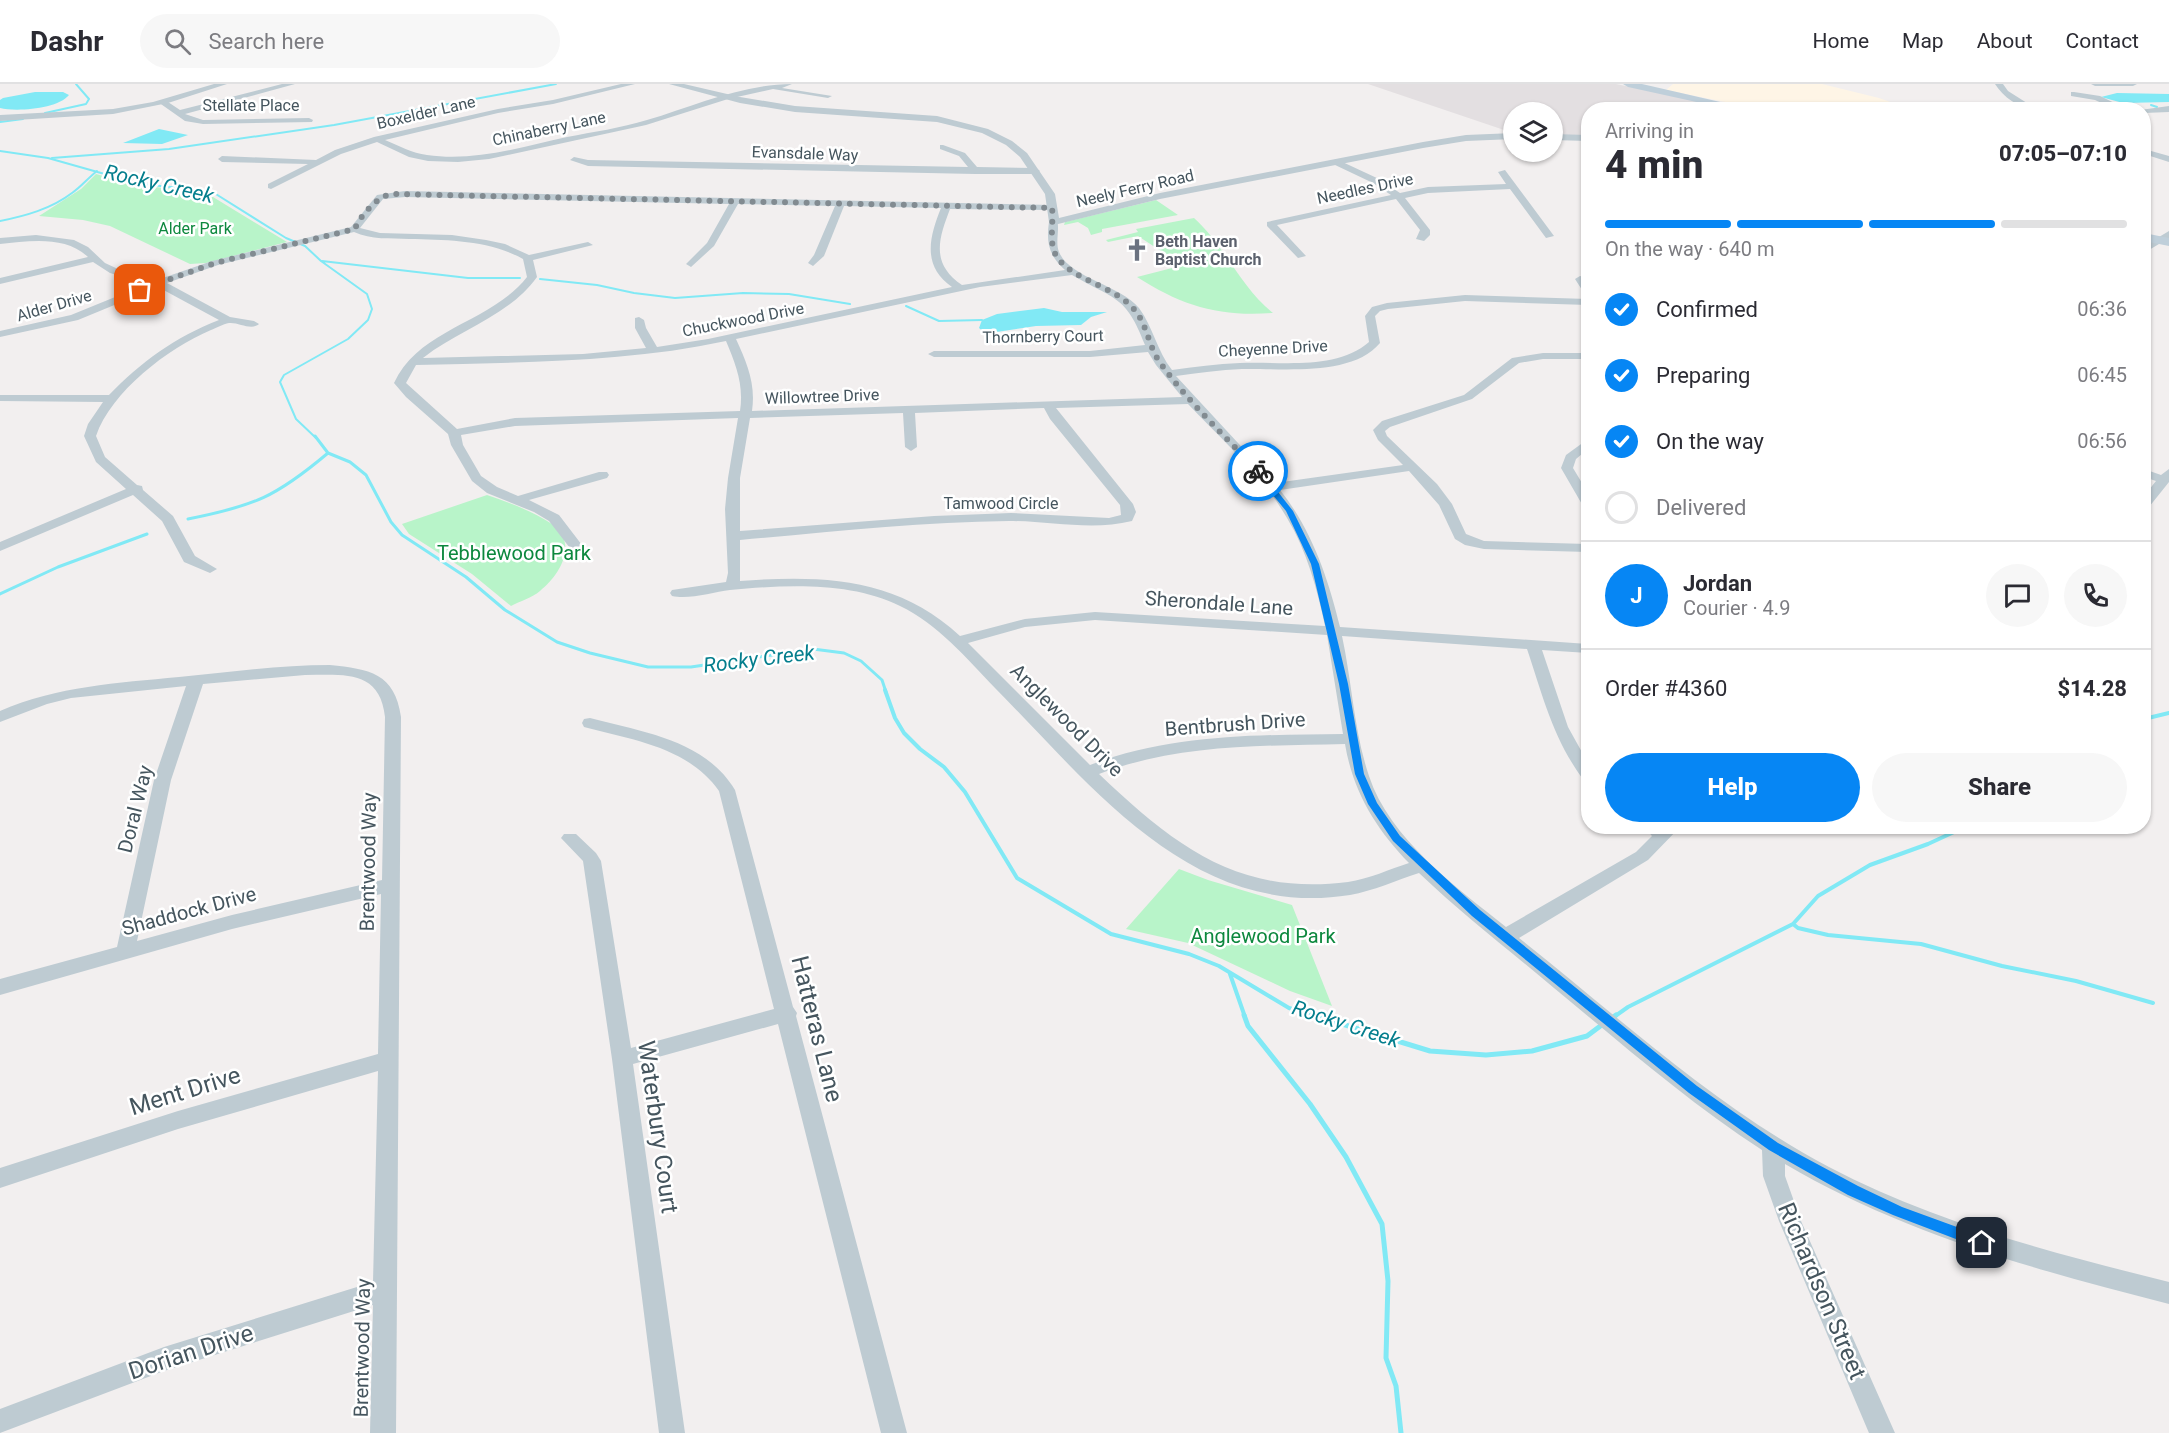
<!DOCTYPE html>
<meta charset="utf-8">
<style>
body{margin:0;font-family:Roboto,sans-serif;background:#f7f7f7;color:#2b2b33;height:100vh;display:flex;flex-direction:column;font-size:22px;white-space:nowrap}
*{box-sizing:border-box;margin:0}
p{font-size:20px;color:#7c7c81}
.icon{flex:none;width:33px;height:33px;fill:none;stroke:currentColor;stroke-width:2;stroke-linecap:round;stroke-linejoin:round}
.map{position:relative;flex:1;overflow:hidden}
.details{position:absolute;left:1581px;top:18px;width:570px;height:732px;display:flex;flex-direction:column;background:#fff;border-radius:24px;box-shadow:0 2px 4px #0004}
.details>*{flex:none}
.fabs{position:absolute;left:1503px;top:18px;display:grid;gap:12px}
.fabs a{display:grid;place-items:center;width:60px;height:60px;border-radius:50%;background:#fff;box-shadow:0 2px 4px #0004;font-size:30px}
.pin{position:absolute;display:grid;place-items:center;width:51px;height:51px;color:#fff;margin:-26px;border-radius:12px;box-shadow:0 3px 9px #0006}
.courier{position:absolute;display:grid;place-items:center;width:60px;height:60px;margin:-30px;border:4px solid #0686f4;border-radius:50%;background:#fff;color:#222;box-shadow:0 2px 8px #0007}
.head em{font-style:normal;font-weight:800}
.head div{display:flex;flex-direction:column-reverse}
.head{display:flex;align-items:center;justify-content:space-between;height:102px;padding:0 24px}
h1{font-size:39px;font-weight:800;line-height:45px}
.bar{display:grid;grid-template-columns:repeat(4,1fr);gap:9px 6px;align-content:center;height:72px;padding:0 24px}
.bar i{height:8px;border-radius:4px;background:#e1e1e2}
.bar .selected{background:#0686f4}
.bar p{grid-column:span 4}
.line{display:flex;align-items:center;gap:15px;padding:0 24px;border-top:2px solid #e1e1e2}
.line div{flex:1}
.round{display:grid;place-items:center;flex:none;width:63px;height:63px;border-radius:32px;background:#f7f7f7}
ol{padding:0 24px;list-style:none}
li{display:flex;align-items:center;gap:18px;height:66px}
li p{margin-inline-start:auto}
li .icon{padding:6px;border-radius:50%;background:#0686f4;color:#fff;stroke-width:4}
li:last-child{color:#7c7c81}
li i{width:33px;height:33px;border:3px solid #e1e1e2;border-radius:50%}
.primary-button{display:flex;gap:12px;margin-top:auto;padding:12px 24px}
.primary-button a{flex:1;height:69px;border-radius:36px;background:#0686f4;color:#fff;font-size:24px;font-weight:800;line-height:69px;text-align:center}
.primary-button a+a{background:#f7f7f7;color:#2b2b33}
header{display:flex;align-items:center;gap:36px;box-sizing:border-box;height:84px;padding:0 30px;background:#fff;border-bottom:2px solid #e1e1e2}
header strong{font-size:28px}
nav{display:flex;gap:33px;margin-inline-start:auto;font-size:21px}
.search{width:420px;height:54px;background:#f7f7f7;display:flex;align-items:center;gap:15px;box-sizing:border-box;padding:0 21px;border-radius:33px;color:#7c7c81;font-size:22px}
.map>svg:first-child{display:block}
.commercial{fill:#fef5e6}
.education{fill:#e3dfe1}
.green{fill:#b8f4c9}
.water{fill:#81e9f5}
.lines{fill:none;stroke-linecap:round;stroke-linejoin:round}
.stream-far3{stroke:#81e9f5;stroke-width:2}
.stream-far2{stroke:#81e9f5;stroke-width:3}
.stream-far1{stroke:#81e9f5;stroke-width:4}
.stream{stroke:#81e9f5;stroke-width:5}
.minor{fill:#becbd2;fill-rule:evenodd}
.tertiary{fill:#becbd2;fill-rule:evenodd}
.secondary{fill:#bfcfda;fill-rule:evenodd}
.route{fill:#0686f4}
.done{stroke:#828b91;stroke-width:6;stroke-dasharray:0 10.8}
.labels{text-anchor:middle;stroke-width:5;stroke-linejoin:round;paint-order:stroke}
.far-street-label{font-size:16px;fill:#45555e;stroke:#fff}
.far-park-label{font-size:16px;fill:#0d883e;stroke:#fff}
.far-worship-label{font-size:16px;font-weight:bold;fill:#5b616d;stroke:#fff;text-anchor:start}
.park-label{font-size:20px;fill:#0d883e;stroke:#fff}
.street-label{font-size:20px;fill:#45555e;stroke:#fff}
.water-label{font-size:21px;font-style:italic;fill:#047e8d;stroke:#fff}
.near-street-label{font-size:24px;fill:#45555e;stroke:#fff}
</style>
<header>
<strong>Dashr</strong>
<div class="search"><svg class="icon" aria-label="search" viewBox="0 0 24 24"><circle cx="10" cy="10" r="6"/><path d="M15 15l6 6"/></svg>Search here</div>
<nav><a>Home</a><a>Map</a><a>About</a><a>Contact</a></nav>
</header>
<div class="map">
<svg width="2169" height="1349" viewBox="0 0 2169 1349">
<rect width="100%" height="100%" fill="#f2efef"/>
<path class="commercial" d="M1673,0H1822L1879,14L1910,25H1760L1666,6Z"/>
<path class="education" d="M1368,0H1616L1703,18L1719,25L1588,26V52L1553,51L1552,28H1514L1513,49Z"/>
<path class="green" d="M96,90L134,101L195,107L213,113L287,158L206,179L190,180L110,142L83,136L39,132L81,105Z
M1156,116L1178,131L1102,145V148L1091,151L1088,144L1078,138L1064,141L1065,138Z
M1194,134C1225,162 1241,204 1273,229C1219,233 1182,222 1137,193L1180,182L1179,179L1186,177L1176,169L1167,171L1138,152L1108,158L1106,156L1138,148L1136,145Z
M487,411C510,419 532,427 552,440C579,459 560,491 540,507C532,514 520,517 511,522L472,490L409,450L402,440Z
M1179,785L1208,796L1292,821L1332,922L1290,907L1188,859L1126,845Z"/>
<path class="water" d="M35,8H63L69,11C58,25 16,28 0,24V16L3,14Z
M2117,9L2169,10V18L2123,19L2101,13Z
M159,45L188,51L162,60L123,59Z
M1044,224L1062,228H1107L1091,233L1081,241L1036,242L990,249L984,248L979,244L982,236L997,230Z"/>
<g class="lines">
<path class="stream-far3" d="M2151,21L2157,23
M45,29L86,20L89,15L76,0
M0,38L23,35
M0,67L48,74L140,100L211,107L286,154L305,162L321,177L367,210L372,225L368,236L348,255L284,291L280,298L296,335L316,354
M52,74L169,65L334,41L556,0
M0,137C25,132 51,125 72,109C81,103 88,94 97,87
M322,177L468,194H520
M540,195L597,201L634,209L675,214L743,209L789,210L850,220
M906,222L939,237L982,236"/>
<path class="stream-far2" d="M315,352L328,369L350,378L366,391L391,438L402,451L466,493L505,526L557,558L590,569L648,583H691L813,565L844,569L861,577L882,596L886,608
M188,435C254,422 276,413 328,369
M0,510L58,483L147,450"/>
<path class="stream-far1" d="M885,606L895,634L904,649L920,665L944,683L965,708L1017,794L1111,850L1189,870L1219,882L1289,924L1318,933
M2144,635L2169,629
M1793,840L1798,844L1828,851L1921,860L2002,882L2076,897L2153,919
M1230,890L1245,933
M1614,933L1628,923L1793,840L1818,812L1870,781L1928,760L1967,742"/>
<path class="stream" d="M1244,931L1248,942L1310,1020L1346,1073L1382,1140L1388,1197L1386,1274L1396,1302L1401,1349
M1313,931L1430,967L1486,971L1532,967L1587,952L1603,940
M1612,934L1616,931"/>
<path class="minor" d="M282,0H295L185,30L203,36L309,34L313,36L312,38L203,40L185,37L158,18L165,16L180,26Z
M621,0H635L553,20L498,29L385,56C399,62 412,69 427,71C474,78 522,63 567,53C593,48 621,44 647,36C694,22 742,0 792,0L782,4L832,12L828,14L773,5L728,15L646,41L489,75L458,78L428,77L409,73L377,58L341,70L271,105L268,104V100L308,80L222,78L218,75L222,72L316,76L335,66L374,53L498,25L553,16Z
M1995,0H2003L2008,7L2038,26C2021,26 2004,14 1995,0Z
M2091,0H2137L2133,2H2095Z
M2074,8L2100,12L2129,26H2117L2095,16L2071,12V8Z
M943,61L965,69L977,83L1036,84L1040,87L1036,90H975L588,82L570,76L574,73L588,76L968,83L959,72L940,65V61Z
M2144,65L2169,72V78L2144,70Z
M1336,75L1379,95L1400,109L1428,103L1506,100L1498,88L1505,86L1554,152L1546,154L1510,105L1428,109L1405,114L1430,146V151L1424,157L1416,155L1420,146L1396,115L1277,141L1306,172L1298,174L1267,142V138L1391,111L1373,99L1333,80L1332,78Z
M405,107L1052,121L1055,122V126L950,125C938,156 931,180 962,201L1065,186C1049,172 1046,159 1049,138L1057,136C1060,146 1055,158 1059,168C1070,194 1120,201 1139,224C1153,243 1157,267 1172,286C1194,283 1217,280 1240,279C1281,277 1336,287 1369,258L1365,232L1372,223L1387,219L1465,211L1588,215V221L1465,217L1388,225L1380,227L1375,232L1380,259C1352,293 1282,284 1242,285C1220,286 1198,289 1176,292L1275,399L1403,381L1378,356L1373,346L1382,337L1464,311L1512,274L1543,269H1588V275H1543L1519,279L1472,315L1390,343L1385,347L1387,352L1437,400L1452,420L1466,450L1484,457L1588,460V468L1484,465L1465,461L1455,455L1439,421L1409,387L1280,406C1312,446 1328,494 1340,543L1588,560V569L1542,566L1568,643L1588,679V696L1582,694C1552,652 1543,612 1527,565L1342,552C1352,598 1354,648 1369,692C1389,754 1457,804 1506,843L1636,768L1652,752L1643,742H1681L1648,776L1519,854C1620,934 1715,1023 1829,1083C1936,1139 2053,1169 2169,1198V1220C2036,1186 1904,1150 1785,1080V1092L1801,1137L1895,1349H1869L1779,1137L1763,1092L1762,1066C1688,1018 1622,960 1554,904C1509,866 1462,830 1419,789C1397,796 1373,807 1350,811C1193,836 1093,703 995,604C966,574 938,540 900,522C850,497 784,501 730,506C713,508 689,516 672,512L670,509L672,506L726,498L728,489L725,425L728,394L738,334L515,342L461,351L463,361L481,392L497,403L518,412L599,388H607L609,391L607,394L529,416L559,431L585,465L578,469L573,468L549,437L534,428L487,409L472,397L451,361L448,350L406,313L394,299C419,244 491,239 527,193L523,175C489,156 448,156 409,155C391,154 371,156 354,148L218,181L167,199L230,233L254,237L259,240C251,247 239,238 229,239C223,240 216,244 211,246C168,264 111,308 96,352L105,373L137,401L142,402L143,406L173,432L195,472L217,485L210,489L184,478L162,437L133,411L0,467V458L126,405L96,378L84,352L88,340L103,318L0,317V311H109C141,278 175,253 219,236L158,203L78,236L0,253V247L71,231L147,200L110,189L93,178L0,200V194L88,173C65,151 29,157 0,160V154L36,151L74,156L88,163L105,179L118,185L157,196L212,177L351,143L377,111ZM405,113L729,120L707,159L686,180L691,183L714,162L738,120L835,122L814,171L808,179L813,182L824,172L844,122L941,124C929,154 922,182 952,203L708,255L657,263L646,244L644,236L639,233L635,234V244L646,264L583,270L423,274C460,245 508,233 537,193L533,176L593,161L588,158L529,171L505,160L486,156L452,151L380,149L360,144L383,115ZM1072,191C1115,216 1126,211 1145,261L1090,267H934L928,270L934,273H1090L1148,268L1156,281L1182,313L752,327C756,300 747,279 736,255L980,203ZM726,257C736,281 744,301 740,327L515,334L457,345L406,299L416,281C520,278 624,279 726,257ZM1188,320C1222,356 1262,391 1287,434C1307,467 1317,505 1325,542L1095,528L1025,535L960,552C897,493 822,491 740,497V456C830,448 919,438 1009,437C1050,437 1092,447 1132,437L1136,428L1133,420L1056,324ZM1044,324L1050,335L1120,421L1121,431L1109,434L1011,429L934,432L740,447V394L750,334L903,329L905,363L911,367L917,363L915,329ZM1095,536L1327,551L1343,650C1257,651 1172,650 1090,681L968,559L1025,543ZM1345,660C1353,708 1376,745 1409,779C1390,785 1369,795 1348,798C1238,812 1175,762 1099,690C1178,660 1261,662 1345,660Z
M2169,147V154L2144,169V162Z
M1580,192L1584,193L1588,200V210L1584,209L1575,195Z
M1588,355V365L1576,375L1573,384L1588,409V423L1583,422L1561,384L1566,371Z
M2144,385L2161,391L2169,385V398L2149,423L2144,424V412L2156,397L2144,393Z
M330,581C369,585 395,589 401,633L396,1349H370L373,1221L164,1287L0,1349V1325L164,1263L373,1198L378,987L178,1045L0,1104V1084L178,1027L378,970L381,810L232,845L0,911V895L117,863L154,696L186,602L71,614L47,620L0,638V627C58,602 117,599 179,593C230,588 280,581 330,581ZM305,591C343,591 380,585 385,633L382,796L232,831L137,857L171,696L203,600Z
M590,634C643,648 705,656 735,706L793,923L797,929L796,932L907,1349H881L778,940L633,980L685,1349H659L612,975L583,777L561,754L564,750H576L596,769L601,777L631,964L774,925L719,707C688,663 633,656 584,643L582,639L584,635Z"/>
<path class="tertiary" d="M214,0H227L168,19L113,30L0,37V31L113,25L153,18Z
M669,0H684L740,13L795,22L937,32L988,45L1012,57L1027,69L1055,110L1059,134L1160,109L1423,58L1466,51L1514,49V55L1466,57L1423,64L1160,115L1054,141L1049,138L1045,110L1020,73L1006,61L982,49L937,38L795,28L740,19Z
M2169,22V28L2144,29V26H2140Z
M1552,50L1588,51V57L1552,56Z"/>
<path class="secondary" d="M1623,0H1642L1755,26H1733L1628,3Z
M2144,149L2169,154V162L2144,157Z"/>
</g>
<path class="route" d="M1255,385H1260L1293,427L1319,480L1348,600L1364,690L1377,719L1400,752L1480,826L1697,1002L1778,1059L1858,1102L1902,1123L1987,1154L1989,1159L1987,1163L1982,1165L1893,1131L1848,1111L1769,1066L1689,1009L1472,832L1393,757L1368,720L1355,690L1339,600L1311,480L1286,427L1255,389Z"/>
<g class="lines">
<path class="done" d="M140,206L215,179L355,145C359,133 378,112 391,110L1052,124C1054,139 1048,160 1057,173C1073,196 1113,202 1133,224C1147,239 1148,261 1159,277C1187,317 1225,352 1258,387"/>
</g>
<defs>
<g id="church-bare" transform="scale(1.8)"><path d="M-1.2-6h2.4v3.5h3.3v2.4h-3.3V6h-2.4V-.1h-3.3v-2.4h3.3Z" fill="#6b7280" stroke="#fff" stroke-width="2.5" paint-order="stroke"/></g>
</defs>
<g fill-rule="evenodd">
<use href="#church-bare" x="1137" y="166"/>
</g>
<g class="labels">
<g class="far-street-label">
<text x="251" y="27">Stellate Place</text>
<text transform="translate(426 28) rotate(-13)" y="6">Boxelder Lane</text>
<text transform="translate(549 44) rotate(-12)" y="6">Chinaberry Lane</text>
<text transform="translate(805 69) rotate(2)" y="6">Evansdale Way</text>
<text transform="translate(1135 104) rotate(-13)" y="6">Neely Ferry Road</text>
<text transform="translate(1365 104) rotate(-12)" y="6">Needles Drive</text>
<text transform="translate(54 221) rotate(-16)" y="6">Alder Drive</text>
<text transform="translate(743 235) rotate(-11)" y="6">Chuckwood Drive</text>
<text transform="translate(1043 252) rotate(-1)" y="6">Thornberry Court</text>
<text transform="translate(1273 264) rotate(-3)" y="6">Cheyenne Drive</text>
<text transform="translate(822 312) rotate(-2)" y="6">Willowtree Drive</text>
<text x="1001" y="425">Tamwood Circle</text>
</g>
<g class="far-park-label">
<text x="195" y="150">Alder Park</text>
</g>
<g class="far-worship-label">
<text x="1155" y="163">Beth Haven<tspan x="1155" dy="18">Baptist Church</tspan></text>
</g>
<g class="park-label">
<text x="514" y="476">Tebblewood Park</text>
<text x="1263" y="859">Anglewood Park</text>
</g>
<g class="street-label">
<text transform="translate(1219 519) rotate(4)" y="7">Sherondale Lane</text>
<text transform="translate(1067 636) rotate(45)" y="7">Anglewood Drive</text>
<text transform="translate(1235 640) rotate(-4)" y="7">Bentbrush Drive</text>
<text transform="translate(135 725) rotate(-76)" y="7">Doral Way</text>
<text transform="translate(368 778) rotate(-89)" y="7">Brentwood Way</text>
<text transform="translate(189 827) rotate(-15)" y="7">Shaddock Drive</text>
<text transform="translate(362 1264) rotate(-89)" y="7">Brentwood Way</text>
</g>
<g class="water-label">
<text transform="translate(159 100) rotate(13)" y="7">Rocky Creek</text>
<text transform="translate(759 575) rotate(-7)" y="7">Rocky Creek</text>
<text transform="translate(1346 940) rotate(18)" y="7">Rocky Creek</text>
</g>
<g class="near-street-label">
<text transform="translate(817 945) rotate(76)" y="8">Hatteras Lane</text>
<text transform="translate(185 1007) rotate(-17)" y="8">Ment Drive</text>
<text transform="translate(658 1043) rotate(82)" y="8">Waterbury Court</text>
<text transform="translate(1822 1207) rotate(67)" y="8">Richardson Street</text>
<text transform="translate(191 1268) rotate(-18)" y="8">Dorian Drive</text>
</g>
</g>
</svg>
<div class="fabs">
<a><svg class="icon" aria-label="layers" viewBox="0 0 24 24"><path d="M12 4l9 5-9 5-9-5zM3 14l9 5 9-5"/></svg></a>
</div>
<div class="pin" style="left:140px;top:206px;background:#ea580c"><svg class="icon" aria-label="bag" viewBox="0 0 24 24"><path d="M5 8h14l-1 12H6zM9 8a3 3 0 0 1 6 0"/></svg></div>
<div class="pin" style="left:1982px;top:1159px;background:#1f2937"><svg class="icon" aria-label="home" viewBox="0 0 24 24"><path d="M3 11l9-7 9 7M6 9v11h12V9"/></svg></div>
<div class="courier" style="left:1258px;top:387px"><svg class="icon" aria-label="bike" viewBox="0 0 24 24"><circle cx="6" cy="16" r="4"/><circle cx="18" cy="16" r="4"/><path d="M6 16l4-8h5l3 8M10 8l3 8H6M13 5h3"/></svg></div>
<section class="details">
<div class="head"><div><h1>4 min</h1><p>Arriving in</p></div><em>07:05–07:10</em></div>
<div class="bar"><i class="selected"></i><i class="selected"></i><i class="selected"></i><i></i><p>On the way · 640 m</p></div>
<ol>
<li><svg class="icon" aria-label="check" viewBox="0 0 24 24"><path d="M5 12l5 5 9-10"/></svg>Confirmed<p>06:36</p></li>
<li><svg class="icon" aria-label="check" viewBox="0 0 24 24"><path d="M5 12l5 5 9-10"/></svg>Preparing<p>06:45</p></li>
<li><svg class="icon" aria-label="check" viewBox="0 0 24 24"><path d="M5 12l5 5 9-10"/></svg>On the way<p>06:56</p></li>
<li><i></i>Delivered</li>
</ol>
<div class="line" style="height:108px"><b class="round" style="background:#0686f4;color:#fff">J</b><div><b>Jordan</b><p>Courier · 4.9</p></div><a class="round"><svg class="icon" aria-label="chat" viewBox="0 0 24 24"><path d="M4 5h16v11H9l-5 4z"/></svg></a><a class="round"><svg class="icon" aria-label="phone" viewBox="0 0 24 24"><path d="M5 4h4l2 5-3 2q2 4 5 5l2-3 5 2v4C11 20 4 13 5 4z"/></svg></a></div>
<div class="line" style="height:78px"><div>Order #4360</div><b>$14.28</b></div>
<div class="primary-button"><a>Help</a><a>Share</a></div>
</section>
</div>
